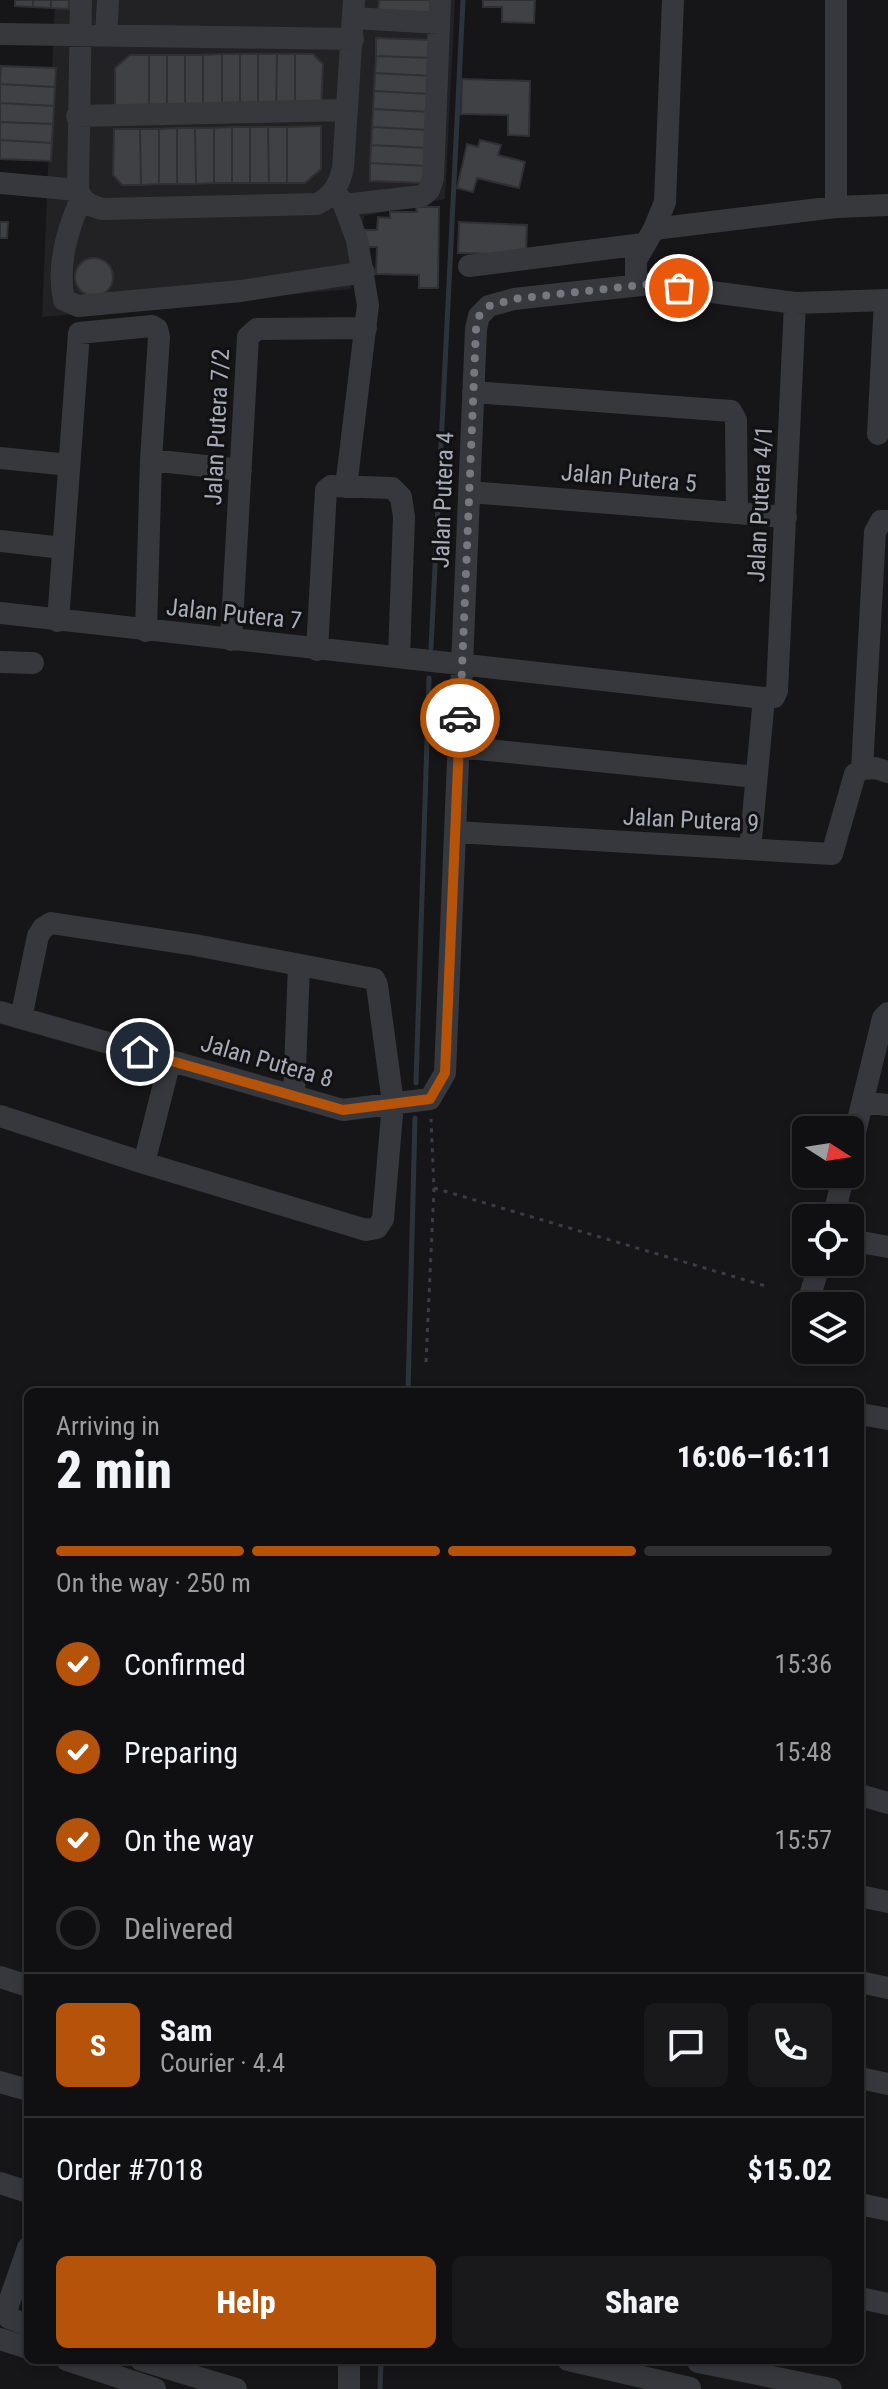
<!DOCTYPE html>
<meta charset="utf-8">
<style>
body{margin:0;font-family:"Roboto Condensed",sans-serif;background:#19191b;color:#f1f3f6;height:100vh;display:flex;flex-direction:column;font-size:30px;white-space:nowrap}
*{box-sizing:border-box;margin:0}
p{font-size:26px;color:#9c9d9f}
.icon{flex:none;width:44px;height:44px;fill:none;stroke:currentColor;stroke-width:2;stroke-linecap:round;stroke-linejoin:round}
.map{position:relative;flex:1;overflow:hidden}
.drawer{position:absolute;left:24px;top:1388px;width:840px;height:976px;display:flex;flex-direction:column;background:#101012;border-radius:12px;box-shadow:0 4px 12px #0003,0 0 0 2px #303032}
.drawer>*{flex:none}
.needle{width:52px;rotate:102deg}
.buttons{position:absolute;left:792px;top:1116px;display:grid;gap:16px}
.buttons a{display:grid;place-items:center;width:72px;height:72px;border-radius:12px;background:#101012;box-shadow:0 4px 12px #0003,0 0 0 2px #303032;font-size:40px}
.pin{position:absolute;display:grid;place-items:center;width:68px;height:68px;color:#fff;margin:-34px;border:4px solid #fff;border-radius:50%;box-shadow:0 2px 8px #0007}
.courier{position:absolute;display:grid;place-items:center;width:80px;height:80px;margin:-40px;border:6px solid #b45309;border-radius:50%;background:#fff;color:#222;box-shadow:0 2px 10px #0007}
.summary em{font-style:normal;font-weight:800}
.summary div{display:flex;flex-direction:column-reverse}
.summary{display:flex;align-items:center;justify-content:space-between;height:136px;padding:0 32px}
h1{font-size:52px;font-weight:800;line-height:60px}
.bar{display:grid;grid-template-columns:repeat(4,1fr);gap:12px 8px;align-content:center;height:96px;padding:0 32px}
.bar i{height:10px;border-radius:6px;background:#303032}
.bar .on{background:#b45309}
.bar p{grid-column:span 4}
.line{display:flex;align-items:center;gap:20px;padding:0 32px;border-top:2px solid #303032}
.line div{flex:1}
.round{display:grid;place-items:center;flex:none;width:84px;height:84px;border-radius:12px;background:#19191b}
ol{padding:0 32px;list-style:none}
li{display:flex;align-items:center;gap:24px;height:88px}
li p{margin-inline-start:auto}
li .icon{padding:8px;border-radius:50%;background:#b45309;color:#fff;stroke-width:4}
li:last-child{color:#9c9d9f}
li i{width:44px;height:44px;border:4px solid #303032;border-radius:50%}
.primary-button{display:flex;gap:16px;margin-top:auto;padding:16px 32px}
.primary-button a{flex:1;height:92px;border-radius:12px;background:#b45309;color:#fff;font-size:32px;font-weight:800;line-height:92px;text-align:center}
.primary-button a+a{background:#19191b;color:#f1f3f6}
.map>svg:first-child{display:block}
.built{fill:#222225}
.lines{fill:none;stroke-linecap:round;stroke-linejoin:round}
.stream{stroke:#2c343b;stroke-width:5}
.building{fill:#404145;stroke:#303034;stroke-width:2}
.path{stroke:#3d3e43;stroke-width:3;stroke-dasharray:4 6;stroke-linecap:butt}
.minor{stroke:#37383d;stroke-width:22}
.done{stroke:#75787f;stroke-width:8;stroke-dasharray:0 14.4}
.route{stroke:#b45309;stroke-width:10}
.labels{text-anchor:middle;stroke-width:6;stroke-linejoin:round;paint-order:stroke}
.street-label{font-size:24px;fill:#a8acb7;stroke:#111113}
</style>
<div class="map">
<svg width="888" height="2389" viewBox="0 0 888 2389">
<rect width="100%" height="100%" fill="#161618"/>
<path class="built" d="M55,0H455L445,199L364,216L351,289L42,317Z"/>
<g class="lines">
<path class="stream" d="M431,648L463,0
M416,1083L429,678
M408,1392L415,1118
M380,2389L381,2360"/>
</g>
<path class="building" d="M15,0H33V7L15,6Z
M33,0H51V8L33,7Z
M51,0H69V9L51,8Z
M379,0H435L434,13L378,10Z
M483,0H535L534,23L502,22V7H483Z
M376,38L432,40L431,58L376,56Z
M222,54V110H203V55Z
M222,54H240V110H222Z
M240,54H258V110H240Z
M258,54H277L276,110H258Z
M277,54H295V110H276Z
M295,54H313L323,64L321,110H295Z
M130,55H149V110L115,111V68Z
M149,55H167V110H149Z
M167,55H185V110H167Z
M185,55H203V110H185Z
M376,56L431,58V76L375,73Z
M1,66L56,68L55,87L0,84Z
M375,73L431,76L430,94L374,91Z
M462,79L530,81L529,136L508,135V115L461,114Z
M0,84L55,87L54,106L0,103Z
M374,91L430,94L429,112L373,109Z
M0,103L54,106L53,124L0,122Z
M373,109L429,112L428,130L372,127Z
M0,122L53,124L52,143L0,140Z
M321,126V169L305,183H287V127Z
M232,127V183H214V128Z
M232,127H250V183H232Z
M250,127H268L269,183H250Z
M268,127H287V183H269Z
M372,127L428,130L427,148L371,145Z
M177,128H195L196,184H177Z
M177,128V184H159V129Z
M195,128H214V183L196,184Z
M114,129H140L141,185H122L113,175Z
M140,129H159V184L141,185Z
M0,140L52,143L51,161L0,159Z
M480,140L501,145L498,155L525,162L519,188L477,178L473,192L457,188L467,144L478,147Z
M371,145L427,148L426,166L370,163Z
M370,163L426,166L425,183L370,181Z
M416,207H439L438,288H419V275L376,274L377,247H363V230H377L378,217L390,218V212H417Z
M0,222H8L7,238H0Z
M459,222L527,225L526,255L458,253Z
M75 277a19 19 0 1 1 38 0a19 19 0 1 1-38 0Z"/>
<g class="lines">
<path class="path" d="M434,1188L769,1287
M426,1362L434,1188L431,1119"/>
<path class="minor" d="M81,0L78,190C83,203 91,206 103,209L317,204C333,196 339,185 343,168L354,0
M836,0V207
M353,18L439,23
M0,34L353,39
M106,35L108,0
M77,116L347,110
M0,183L78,190
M335,191L344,205L357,240L368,305L346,487
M81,199C67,230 57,267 64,300L78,306L241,291L364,272
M344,205L422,196L429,190L433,178L440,0
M654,229L836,207L888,205
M469,266L643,244
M636,285V260L654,229L665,202L673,0
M473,392L731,411L736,420L737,513
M878,434L885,300
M0,458L69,465
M151,460L241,470
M469,492L786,517
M0,541L63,548
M0,613L764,698L774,697L777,691L795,303
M58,621L79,333L152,326L157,329L159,337L151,460L146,631
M231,640L248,337L257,329L366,328
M317,650L326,490L331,486L392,488L401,497L404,517L399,656
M0,662L33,663
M458,747L756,777
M862,769L875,532L881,521H888
M862,769L875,768L888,772
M455,832L832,854L855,774L862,769
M750,849L764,698
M0,1012L343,1110L430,1099L445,1073L476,329L479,316L489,306L514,299L650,284L795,303L888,300
M294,1096L299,965
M864,1102L888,1105
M0,1116L144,1163L366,1230L377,1228L383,1219L393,1103L377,985L374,979L195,945L51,923L43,928L38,936L21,1018
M850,1153L883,1018L888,1013
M144,1163L170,1061
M833,1218L844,1174
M850,1240L888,1247
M807,1306L820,1262
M860,1414L888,1419
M860,1795L888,1803
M860,1896L888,1902
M0,1977L28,1986
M860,1982L888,1988
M860,2078L888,2084
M0,2082L28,2090
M0,2183L28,2192
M860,2204L888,2210
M28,2248L7,2308L9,2318L28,2325
M860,2298L888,2304
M0,2339L28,2348
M67,2360L155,2389
M141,2360L236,2389
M349,2360V2389
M568,2360L690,2388
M698,2362L831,2389"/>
</g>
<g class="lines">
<path class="done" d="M460,718L476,329L479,316L489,306L514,299L650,284L679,288"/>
<path class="route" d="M140,1052L343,1110L430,1099L445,1073L460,718"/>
</g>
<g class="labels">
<g class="street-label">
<text transform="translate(217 427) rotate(-87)" y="8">Jalan Putera 7/2</text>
<text transform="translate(629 478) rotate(5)" y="8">Jalan Putera 5</text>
<text transform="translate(443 500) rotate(-88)" y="8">Jalan Putera 4</text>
<text transform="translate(760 504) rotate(-87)" y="8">Jalan Putera 4/1</text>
<text transform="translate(234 614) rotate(6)" y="8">Jalan Putera 7</text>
<text transform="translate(691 820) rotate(3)" y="8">Jalan Putera 9</text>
<text transform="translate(267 1061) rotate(16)" y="8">Jalan Putera 8</text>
</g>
</g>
</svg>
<div class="buttons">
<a><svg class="needle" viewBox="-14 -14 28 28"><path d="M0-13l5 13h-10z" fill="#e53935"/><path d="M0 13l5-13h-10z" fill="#9c9d9f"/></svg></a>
<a><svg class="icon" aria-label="locate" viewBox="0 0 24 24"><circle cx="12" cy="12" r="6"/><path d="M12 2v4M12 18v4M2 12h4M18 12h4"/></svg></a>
<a><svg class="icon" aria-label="layers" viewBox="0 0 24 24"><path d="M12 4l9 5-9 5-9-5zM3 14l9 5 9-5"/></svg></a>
</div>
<div class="pin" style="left:679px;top:288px;background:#ea580c"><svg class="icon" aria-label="bag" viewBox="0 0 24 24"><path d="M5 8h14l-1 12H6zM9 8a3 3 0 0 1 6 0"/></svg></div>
<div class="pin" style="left:140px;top:1052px;background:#1f2937"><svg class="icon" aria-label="home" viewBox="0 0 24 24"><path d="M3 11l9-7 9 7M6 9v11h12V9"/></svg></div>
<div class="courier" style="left:460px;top:718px"><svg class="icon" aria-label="car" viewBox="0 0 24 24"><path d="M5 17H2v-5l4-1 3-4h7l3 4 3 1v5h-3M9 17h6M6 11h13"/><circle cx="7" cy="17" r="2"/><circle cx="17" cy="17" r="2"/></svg></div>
<section class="drawer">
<div class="summary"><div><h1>2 min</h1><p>Arriving in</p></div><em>16:06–16:11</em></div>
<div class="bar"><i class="on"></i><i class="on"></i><i class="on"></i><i></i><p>On the way · 250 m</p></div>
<ol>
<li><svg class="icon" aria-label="check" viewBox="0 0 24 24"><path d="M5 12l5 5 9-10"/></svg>Confirmed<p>15:36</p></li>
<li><svg class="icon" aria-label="check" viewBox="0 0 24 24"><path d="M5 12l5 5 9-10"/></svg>Preparing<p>15:48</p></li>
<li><svg class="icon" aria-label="check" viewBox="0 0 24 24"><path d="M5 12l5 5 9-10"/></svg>On the way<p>15:57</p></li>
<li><i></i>Delivered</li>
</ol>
<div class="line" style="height:144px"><b class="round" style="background:#b45309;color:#fff">S</b><div><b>Sam</b><p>Courier · 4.4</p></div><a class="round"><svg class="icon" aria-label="chat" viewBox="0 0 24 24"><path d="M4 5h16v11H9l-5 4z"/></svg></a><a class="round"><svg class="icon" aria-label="phone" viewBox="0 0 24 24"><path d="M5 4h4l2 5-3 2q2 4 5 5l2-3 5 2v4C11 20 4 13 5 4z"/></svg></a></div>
<div class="line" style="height:104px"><div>Order #7018</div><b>$15.02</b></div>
<div class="primary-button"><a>Help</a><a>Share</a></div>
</section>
</div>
